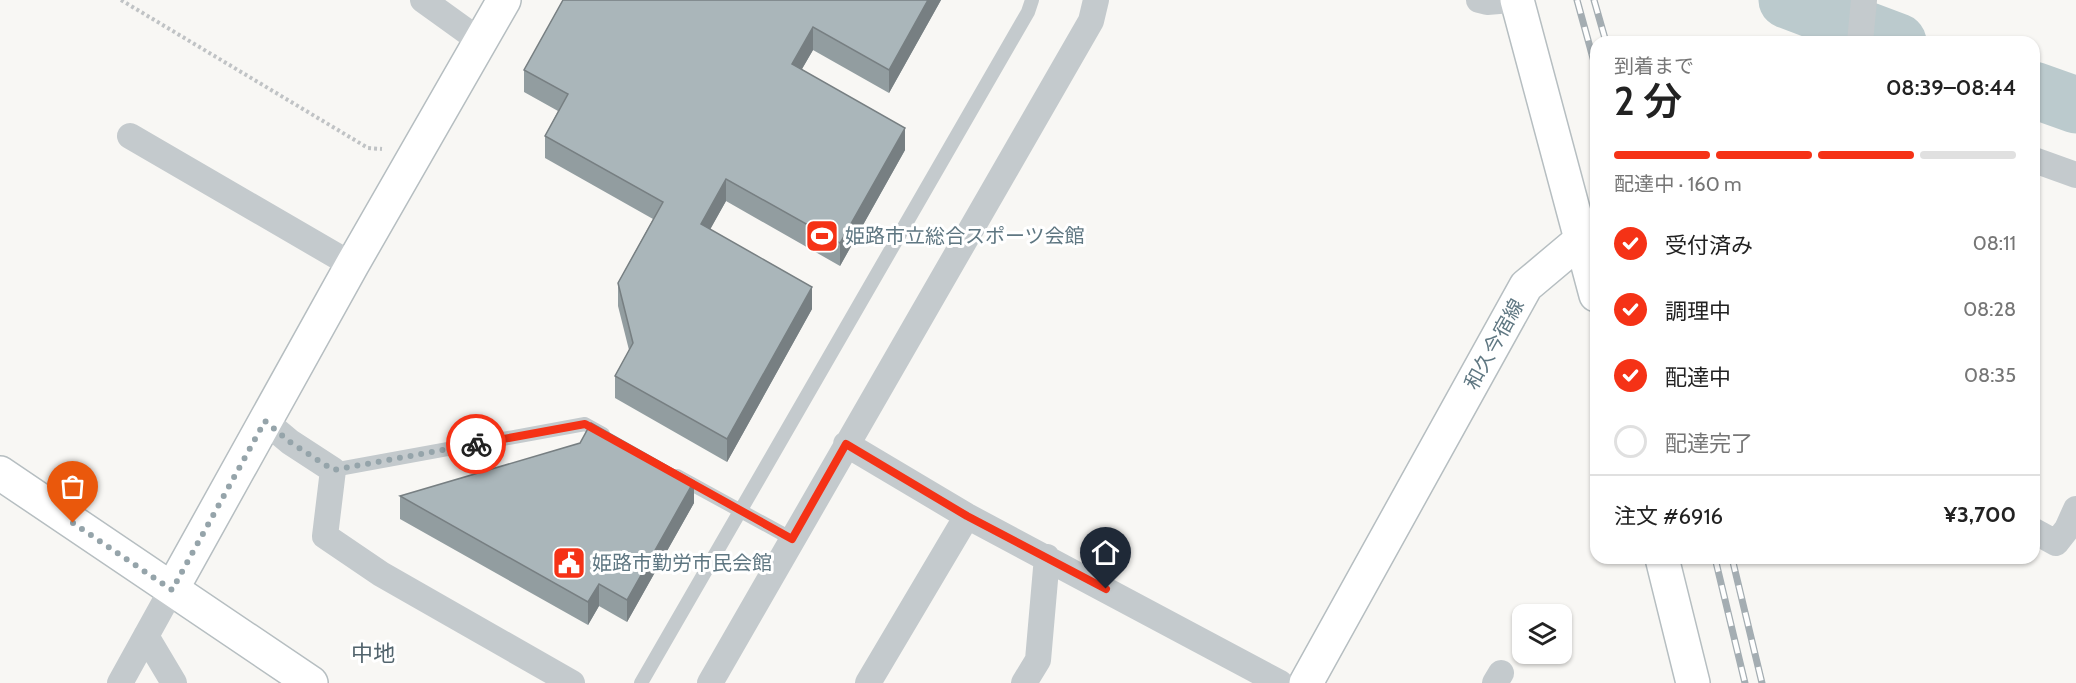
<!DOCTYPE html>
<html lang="ja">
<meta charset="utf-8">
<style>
body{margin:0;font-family:Cabin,"Noto Sans JP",sans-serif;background:#f6f6f6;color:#222;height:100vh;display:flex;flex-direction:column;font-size:22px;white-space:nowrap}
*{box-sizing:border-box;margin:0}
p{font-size:20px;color:#767676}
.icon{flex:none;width:33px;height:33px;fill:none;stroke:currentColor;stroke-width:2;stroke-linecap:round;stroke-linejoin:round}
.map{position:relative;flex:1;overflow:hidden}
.panel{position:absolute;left:1590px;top:36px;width:450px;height:528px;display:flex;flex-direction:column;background:#fff;border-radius:18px;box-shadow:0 2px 4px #0004}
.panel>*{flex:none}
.fabs{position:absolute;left:1512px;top:604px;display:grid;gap:12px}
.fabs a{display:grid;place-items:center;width:60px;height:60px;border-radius:12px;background:#fff;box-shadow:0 2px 4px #0004;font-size:30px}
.pin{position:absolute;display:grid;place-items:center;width:51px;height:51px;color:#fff;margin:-62px -26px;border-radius:50% 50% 50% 0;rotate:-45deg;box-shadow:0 0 6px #0007}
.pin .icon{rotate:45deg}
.courier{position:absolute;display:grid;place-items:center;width:60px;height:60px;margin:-30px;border:4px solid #f53216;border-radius:50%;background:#fff;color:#222;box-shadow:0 2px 8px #0007}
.head em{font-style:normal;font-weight:600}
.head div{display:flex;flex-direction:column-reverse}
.head{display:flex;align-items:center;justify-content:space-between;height:102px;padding:0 24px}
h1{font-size:39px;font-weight:600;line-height:45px}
.bar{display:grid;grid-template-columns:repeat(4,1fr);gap:9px 6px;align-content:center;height:72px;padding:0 24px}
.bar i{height:8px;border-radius:4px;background:#e0e0e0}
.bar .active{background:#f53216}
.bar p{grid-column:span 4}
.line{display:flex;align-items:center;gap:15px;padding:0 24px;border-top:2px solid #e0e0e0}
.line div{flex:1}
ol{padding:0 24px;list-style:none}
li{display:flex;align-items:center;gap:18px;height:66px}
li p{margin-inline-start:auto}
li .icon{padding:6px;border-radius:50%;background:#f53216;color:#fff;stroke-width:4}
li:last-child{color:#767676}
li i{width:33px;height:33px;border:3px solid #e0e0e0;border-radius:50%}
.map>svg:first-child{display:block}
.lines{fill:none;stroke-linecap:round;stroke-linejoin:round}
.river{stroke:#bbcacd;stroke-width:57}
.secondary-casing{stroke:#b6bec1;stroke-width:36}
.path{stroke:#c0c3c5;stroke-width:4;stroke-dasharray:3 3;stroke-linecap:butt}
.lane{stroke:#c4cacd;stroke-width:14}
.street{stroke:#c4cacd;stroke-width:26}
.secondary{stroke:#fff;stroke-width:33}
.rail-casing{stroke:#a4adb2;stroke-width:7}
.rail{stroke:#fff;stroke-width:4.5;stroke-dasharray:14;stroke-linecap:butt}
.wall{fill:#929da0}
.shaded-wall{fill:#777f82}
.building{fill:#aab6ba;stroke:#777f82;stroke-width:1.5}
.done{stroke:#95a4aa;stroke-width:6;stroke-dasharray:0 10.8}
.route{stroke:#f53216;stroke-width:8}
.labels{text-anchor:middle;stroke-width:6;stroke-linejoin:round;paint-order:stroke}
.poi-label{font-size:20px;fill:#5f7782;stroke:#fff;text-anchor:start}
.street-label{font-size:20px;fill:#5f7782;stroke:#fff}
.quarter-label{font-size:22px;fill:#52646d;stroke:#fff}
</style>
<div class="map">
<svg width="2076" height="683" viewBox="0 0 2076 683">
<rect width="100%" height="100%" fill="#f8f7f4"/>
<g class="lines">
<path class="river" d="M1787,0L1898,42
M2034,90L2076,105"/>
<g class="secondary-casing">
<path id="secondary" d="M1517,0L1596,295
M0,473L311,683
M1662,558L1693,683
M172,589L352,265L504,0
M1306,683L1526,286L1582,239"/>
</g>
<path class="path" d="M121,0L368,148L382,149"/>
<path class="lane" d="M333,470L585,424L603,434
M677,476L792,539
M641,683L1028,12L1032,0"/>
<path class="street" d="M423,0L480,41
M1479,0L1487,2L1511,0
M1860,42L1864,0
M130,136L352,265
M2034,160L2076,175
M265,421L290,442L333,470L325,536L381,574L572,683
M846,444L967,516L1280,683
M2034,531L2056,543L2067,529L2076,509
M146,636L174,683
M120,683L172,589
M710,683L1091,21L1096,0
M868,683L967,516
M1024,683L1038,660L1047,557
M1495,683L1501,673"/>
<use href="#secondary" class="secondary"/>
<g class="rail-casing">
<path id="rail" d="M1577,0L1596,69
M1594,0L1606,42
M1715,558L1745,683
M1732,558L1762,683"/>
</g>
<use href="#rail" class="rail"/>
</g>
<path class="wall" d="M563,0H941L889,93L813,50L802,69L905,150L840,266L726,201L710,229L812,309L727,462L615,398V376L629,350L618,306V283L653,219L545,158V136L558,111L524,92V70Z
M400,496L694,503L627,622L599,606L588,625L400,519Z"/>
<path class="shaded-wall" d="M928,0H941L889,93V70Z
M813,27V50L792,86V64Z
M905,128V150L840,266V243Z
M726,179V201L701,246V224Z
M812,287V309L727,462V439Z
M694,481V503L627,622V600Z
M599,584V606L588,625V602Z"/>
<path class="building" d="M563,0H928L889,70L813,27L792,64L905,128L840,243L726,179L701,224L812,287L727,439L615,376L633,343L618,283L663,202L545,136L568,94L524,70Z
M591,423L694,481L627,600L599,584L588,602L400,496L580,443Z"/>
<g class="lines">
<path class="done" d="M73,523L172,590L265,421L290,442L333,470L476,444"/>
<path class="route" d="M476,444L585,424L792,539L846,444L967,516L1106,589"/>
</g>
<defs>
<g id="stadium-square" transform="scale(1.725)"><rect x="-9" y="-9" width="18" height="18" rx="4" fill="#f53216" stroke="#fff"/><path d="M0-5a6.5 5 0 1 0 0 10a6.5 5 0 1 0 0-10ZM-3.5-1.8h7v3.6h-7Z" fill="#fff"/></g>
<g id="civic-square" transform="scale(1.725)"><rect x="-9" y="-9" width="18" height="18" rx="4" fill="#f53216" stroke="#fff"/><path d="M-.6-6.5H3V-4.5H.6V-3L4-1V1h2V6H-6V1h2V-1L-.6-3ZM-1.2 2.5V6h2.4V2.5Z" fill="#fff"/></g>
</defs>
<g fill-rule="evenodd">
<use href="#stadium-square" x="822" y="236"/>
<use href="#civic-square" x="569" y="563"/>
</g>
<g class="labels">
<g class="poi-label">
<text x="845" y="243">姫路市立総合スポーツ会館</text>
<text x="592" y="570">姫路市勤労市民会館</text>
</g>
<g class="street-label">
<text transform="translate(1494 344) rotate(-61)" y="7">和久今宿線</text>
</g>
<g class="quarter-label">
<text x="373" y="661">中地</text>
</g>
</g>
</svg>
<div class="fabs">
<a><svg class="icon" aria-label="layers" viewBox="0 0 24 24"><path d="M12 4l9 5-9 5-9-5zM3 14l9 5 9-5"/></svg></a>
</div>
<div class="pin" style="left:73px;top:523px;background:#ea580c"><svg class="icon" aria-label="bag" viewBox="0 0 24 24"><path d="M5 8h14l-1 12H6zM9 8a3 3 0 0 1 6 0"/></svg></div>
<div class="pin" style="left:1106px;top:589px;background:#1f2937"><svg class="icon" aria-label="home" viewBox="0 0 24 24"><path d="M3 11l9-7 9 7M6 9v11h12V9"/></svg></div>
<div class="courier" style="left:476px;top:444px"><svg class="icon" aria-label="bike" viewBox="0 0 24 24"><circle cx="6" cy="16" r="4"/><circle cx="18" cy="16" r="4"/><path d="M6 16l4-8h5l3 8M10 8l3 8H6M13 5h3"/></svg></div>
<section class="panel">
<div class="head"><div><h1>2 分</h1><p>到着まで</p></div><em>08:39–08:44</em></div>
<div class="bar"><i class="active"></i><i class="active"></i><i class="active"></i><i></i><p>配達中 · 160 m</p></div>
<ol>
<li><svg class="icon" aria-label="check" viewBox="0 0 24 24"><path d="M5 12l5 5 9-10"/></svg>受付済み<p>08:11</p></li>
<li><svg class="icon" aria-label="check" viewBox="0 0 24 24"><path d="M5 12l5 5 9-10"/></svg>調理中<p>08:28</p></li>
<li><svg class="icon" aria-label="check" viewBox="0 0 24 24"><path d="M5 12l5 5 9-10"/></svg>配達中<p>08:35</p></li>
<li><i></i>配達完了</li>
</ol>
<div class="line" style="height:78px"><div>注文 #6916</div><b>¥3,700</b></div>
</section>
</div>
